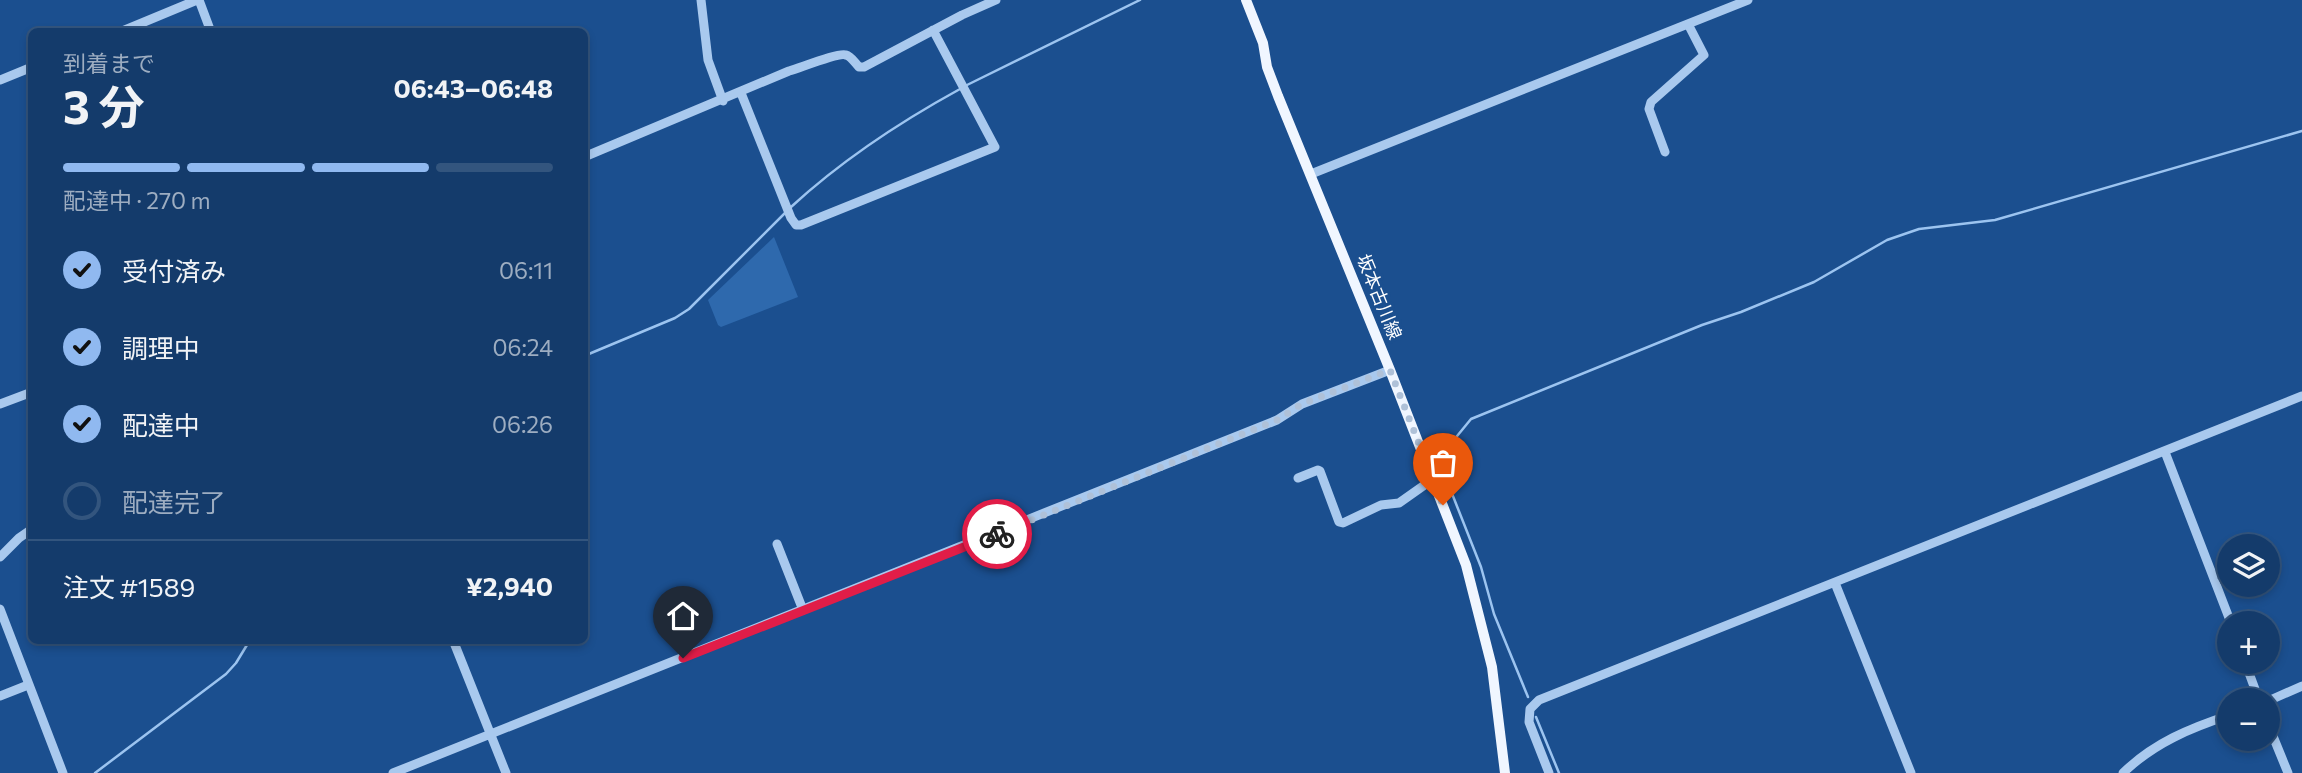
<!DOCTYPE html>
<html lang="ja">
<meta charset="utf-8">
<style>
body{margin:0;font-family:Commissioner,"Noto Sans JP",sans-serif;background:#214673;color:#f1f3f6;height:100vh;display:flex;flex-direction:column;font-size:26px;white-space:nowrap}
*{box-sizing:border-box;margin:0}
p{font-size:23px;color:#9dadc1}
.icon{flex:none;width:38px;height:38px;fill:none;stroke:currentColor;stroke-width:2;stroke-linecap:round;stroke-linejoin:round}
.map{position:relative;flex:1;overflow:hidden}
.drawer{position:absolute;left:28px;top:28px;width:560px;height:616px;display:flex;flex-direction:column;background:#143b6b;border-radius:10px;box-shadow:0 4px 10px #0003,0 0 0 2px #33557e}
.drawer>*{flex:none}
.controls{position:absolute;left:2217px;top:534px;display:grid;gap:14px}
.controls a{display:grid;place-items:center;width:63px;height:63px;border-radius:50%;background:#143b6b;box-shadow:0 4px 10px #0003,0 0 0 2px #33557e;font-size:35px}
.pin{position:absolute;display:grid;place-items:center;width:60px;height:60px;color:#fff;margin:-72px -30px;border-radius:50% 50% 50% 0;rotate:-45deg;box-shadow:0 0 7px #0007}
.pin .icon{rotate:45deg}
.courier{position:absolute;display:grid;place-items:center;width:70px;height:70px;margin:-35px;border:5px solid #e11d48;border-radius:50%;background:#fff;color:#222;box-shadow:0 2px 9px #0007}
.head em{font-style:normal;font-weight:700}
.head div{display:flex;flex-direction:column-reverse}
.head{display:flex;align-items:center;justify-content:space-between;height:119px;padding:0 35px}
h1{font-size:46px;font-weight:700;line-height:52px}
.bar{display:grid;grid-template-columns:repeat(4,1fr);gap:10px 7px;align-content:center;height:84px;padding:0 35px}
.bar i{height:9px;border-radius:5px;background:#33557e}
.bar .active{background:#90b9f0}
.bar p{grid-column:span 4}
.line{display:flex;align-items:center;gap:18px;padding:0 35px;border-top:2px solid #33557e}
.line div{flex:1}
ol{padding:0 35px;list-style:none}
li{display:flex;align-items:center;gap:21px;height:77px}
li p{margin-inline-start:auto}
li .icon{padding:7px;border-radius:50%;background:#90b9f0;color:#111;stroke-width:4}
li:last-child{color:#9dadc1}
li i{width:38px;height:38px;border:4px solid #33557e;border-radius:50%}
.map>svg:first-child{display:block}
.green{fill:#2e69ad}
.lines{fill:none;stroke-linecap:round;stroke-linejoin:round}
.stream{stroke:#9cc4f0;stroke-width:2.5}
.minor{stroke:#a9c9ee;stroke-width:9}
.major{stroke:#f0f6ff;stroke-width:10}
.done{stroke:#afc1d8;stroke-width:7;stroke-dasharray:0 12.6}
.route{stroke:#e11d48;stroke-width:9}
.labels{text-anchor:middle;stroke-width:6;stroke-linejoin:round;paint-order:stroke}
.street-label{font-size:18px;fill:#fff;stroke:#1b4f8f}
</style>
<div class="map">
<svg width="2302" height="773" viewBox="0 0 2302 773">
<rect width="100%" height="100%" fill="#1b4f8f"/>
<path class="green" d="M774,237L798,297L721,327L718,325L708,300Z"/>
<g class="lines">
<path class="stream" d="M965,86L1140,0
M791,207C842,160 898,123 960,89
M584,356L675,318L689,309L786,212
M1528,697L1494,614L1481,567L1449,486L1448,478L1453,441L1471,419L1702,325L1741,312L1814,282L1887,240L1919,229L1995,220L2302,131
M1536,717L1559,773
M95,773L226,674L236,663L250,640"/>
<path class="minor" d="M199,0L211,32
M701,0L708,60L723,101
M120,32L197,0
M0,80L32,67
M741,93L791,218L796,225H801L995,147L933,30
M1665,152L1649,109L1651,102L1704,55L1688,24
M584,157L789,71C800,68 839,52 846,55C851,56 855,63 859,67H864L962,15L996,0
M1311,174L1748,0
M0,404L32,392
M2165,452L2231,623
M1298,478L1318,470L1320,471L1339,522L1343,523L1381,505L1399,503L1433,479
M777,544L803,610
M0,557L19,538L32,529
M1835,583L1911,773
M0,609L63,773
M453,640L506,773
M2245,662L2259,700
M0,696L28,685
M2268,701L2302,686
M2268,724L2288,773
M393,773L1277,420L1302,404L1390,370
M1549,773L1529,722L1530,709L1539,700L2302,396
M2123,773C2154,743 2190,728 2230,715"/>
<path class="major" d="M1246,0L1263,43L1267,67L1278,96L1390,370L1466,565L1492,667L1505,773"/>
</g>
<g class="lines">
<path class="done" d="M997,534L1277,420L1302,404L1390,370L1443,505"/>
<path class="route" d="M683,658L997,534"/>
</g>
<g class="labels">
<g class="street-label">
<text transform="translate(1379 297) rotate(68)" y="6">坂本古川線</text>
</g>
</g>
</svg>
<div class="controls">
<a><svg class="icon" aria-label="layers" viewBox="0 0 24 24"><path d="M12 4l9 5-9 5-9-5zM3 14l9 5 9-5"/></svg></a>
<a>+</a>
<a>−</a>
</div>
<div class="pin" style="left:1443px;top:505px;background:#ea580c"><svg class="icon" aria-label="bag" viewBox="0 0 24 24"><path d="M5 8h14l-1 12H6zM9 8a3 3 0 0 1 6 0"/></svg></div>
<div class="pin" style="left:683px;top:658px;background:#1f2937"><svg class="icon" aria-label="home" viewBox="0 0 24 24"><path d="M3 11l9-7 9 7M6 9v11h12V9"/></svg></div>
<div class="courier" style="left:997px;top:534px"><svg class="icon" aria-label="bike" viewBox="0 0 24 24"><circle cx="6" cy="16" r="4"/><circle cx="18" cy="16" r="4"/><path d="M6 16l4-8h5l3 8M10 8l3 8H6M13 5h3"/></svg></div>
<section class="drawer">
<div class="head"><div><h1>3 分</h1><p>到着まで</p></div><em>06:43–06:48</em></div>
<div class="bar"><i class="active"></i><i class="active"></i><i class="active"></i><i></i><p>配達中 · 270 m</p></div>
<ol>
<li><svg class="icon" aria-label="check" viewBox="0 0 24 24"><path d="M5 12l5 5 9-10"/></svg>受付済み<p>06:11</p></li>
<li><svg class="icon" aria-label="check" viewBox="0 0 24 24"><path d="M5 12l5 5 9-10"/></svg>調理中<p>06:24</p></li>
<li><svg class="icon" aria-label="check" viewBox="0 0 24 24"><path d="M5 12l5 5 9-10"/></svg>配達中<p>06:26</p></li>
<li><i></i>配達完了</li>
</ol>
<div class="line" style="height:91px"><div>注文 #1589</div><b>¥2,940</b></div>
</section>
</div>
